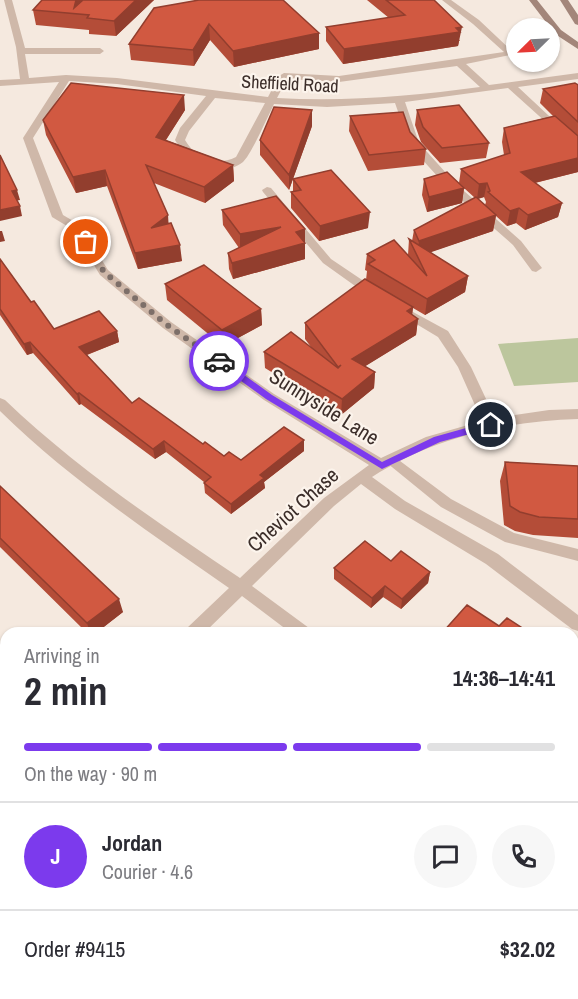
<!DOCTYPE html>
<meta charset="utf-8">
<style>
body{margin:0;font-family:"Archivo Narrow",sans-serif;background:#f7f7f7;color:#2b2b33;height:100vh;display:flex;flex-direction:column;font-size:22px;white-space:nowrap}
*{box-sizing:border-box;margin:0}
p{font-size:20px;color:#7c7c81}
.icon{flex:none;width:33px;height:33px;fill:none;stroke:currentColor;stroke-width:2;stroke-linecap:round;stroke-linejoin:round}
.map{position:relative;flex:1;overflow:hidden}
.sheet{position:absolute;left:0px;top:627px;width:579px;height:372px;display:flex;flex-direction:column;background:#fff;border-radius:18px 18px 0 0;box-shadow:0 2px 4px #0004}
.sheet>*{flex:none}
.needle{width:39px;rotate:246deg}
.tools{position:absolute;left:506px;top:18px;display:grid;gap:12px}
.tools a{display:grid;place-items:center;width:54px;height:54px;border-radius:50%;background:#fff;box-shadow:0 2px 4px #0004;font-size:30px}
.pin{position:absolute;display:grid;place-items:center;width:51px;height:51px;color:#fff;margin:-26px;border:3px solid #fff;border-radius:50%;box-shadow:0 2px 6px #0007}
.courier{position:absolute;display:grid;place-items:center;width:60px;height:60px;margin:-30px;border:4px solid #7c3aed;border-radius:50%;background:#fff;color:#222;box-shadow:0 2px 8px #0007}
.summary em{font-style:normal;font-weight:700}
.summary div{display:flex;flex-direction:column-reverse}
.summary{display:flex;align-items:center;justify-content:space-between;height:102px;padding:0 24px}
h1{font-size:39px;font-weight:700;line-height:45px}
.bar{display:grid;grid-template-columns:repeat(4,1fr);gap:9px 6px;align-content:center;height:72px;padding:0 24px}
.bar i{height:8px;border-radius:4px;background:#e1e1e2}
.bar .on{background:#7c3aed}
.bar p{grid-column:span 4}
.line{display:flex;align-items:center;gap:15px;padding:0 24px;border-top:2px solid #e1e1e2}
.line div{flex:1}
.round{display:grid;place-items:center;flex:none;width:63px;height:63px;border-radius:32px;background:#f7f7f7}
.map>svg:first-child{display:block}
.green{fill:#bcc69d}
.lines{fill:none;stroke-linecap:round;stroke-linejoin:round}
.service{fill:#cfb8a9;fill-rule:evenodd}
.minor{fill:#cfb8a9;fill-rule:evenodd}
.secondary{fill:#a3867a;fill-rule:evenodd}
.wall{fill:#b44d38;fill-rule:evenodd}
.shaded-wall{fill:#923e2e}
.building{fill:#d15941;stroke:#923e2e;stroke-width:1.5}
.route{fill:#7c3aed}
.done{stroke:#7d6f69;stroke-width:6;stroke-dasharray:0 10.8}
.labels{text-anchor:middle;stroke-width:4.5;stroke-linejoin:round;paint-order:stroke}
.far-street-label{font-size:18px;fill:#3c2e2a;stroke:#fcf4ec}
.street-label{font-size:21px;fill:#3c2e2a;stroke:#fcf4ec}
</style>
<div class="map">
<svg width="578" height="999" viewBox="0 0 578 999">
<rect width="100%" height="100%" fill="#f5e9df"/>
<path class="green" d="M578,338V382L514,386L498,344Z"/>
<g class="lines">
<path class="service" d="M392,455L451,499L514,533L578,549V561L505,542L441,507L387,463L385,460Z"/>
<path class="minor" d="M4,0H12L25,48H100L104,51L100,54H25L29,78L66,75L117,78L268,97L279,76L284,73L339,76L504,52L473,24L442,0H451L479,20L515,54L466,64L489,85L578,73V79L518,87L578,143V151L508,88L405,102L419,143L456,184L521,241L542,268L536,272L532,271L513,245L448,188L410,146L395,103L327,107L274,104C268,116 251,155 243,162C220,180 187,161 175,140L180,128L206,96L117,84L69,81L33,138L63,215L80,225L108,270L171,322L274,394L381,458L426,437L482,421L458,367L438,337L398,313L396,310L402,306L448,331L471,367L495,418L549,410L578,409V419C505,421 433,438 372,477L405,501L498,554L578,615V631L572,629L486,564L395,509L361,484L334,506L252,586L309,628L311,633H291L242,596L204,633H185L187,628L229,588C150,533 68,478 0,411V398L5,400C76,468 158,523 240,578L324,498L369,465L264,400L163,328L100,275L72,229L52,217L23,138L59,82L0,86V80L20,79L16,47ZM457,66L480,87C412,96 346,102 277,98L287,79L339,82ZM215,98L265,103L236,157C216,167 196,159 185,140L189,131Z
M267,187L271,188L331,259L380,292V298H372L323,263L263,192L262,190Z
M573,889L578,891V917L573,915Z"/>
<path class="secondary" d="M529,0H537L561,30L578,42V49L555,34Z
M560,0H568L578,15V25L575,24Z"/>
</g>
<path class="wall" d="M42,0H154L116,36L89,34V30L36,25L33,10Z
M367,0H434L460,41H459L458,46L343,64L326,41V27L389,18Z
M154,8L319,33V49L234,67L210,40L194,66L131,60L129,44Z
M578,85V172L535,183L562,203L558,217L525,230L516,223L507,226L496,216L493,231L430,252L468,276L465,292L425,315L413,308L412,315L418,319L416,335L365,366L375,372L374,388L341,415L265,368L264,352L311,347L305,339V323L366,280L367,271L365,270L367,254L408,255L409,239L412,241L414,230L475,198L464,188L462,203L427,212L422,195L424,179L459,183L461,169L504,155L502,142L504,128L553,116L540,103L543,89ZM484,197L486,202L485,205L478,199Z
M185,110L166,140L233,165L234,181L205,203L154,183L182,261L138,269L107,186L76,193L46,135L43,120Z
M417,110L489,143L486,158L440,163L421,142L415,125Z
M350,116L410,132L426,149L424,165L368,171L349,131Z
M312,126L289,190L260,155V140Z
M293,179L368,228L319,241L291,208V192H293Z
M222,210L305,229V259L233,279L229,269L228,253L239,248L223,225Z
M0,259L31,302L54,329L117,331L119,342L87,355L132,403L224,456L241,460L304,440V451L264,482L265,488L231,514L205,493L204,483V482L166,452L155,459L81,404L79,405L33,353L27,355L0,315Z
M165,284L261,309L262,325L223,346L167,300Z
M505,462L578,466V538L533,535L515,531L504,525L500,481Z
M0,486L123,612L96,633H87L0,547Z
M391,561L430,572L428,583L401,609L383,597L371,608L334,579V568Z
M578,729V750L573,744V735L575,731Z"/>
<path class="shaded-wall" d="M76,0H83L74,8Z
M136,0H154L116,36L114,21Z
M209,24L210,40L194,66L193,50Z
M462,27L458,46L343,64L344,49Z
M319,33V49L234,67L233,51Z
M184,95L185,110L158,152L156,137Z
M312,110V126L289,190V175Z
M578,158V172L518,187L521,172Z
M233,165L234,181L205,203L204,187Z
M105,170L107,186L76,193L73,177Z
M487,183L484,197L477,199L479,184Z
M464,188L462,203L427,212L429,197Z
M17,190L20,200L15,201L12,191Z
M562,203L558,217L525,230L528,215Z
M20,206L22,216L0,221V210Z
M519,208L516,223L507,226L510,211Z
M370,212L368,228L319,241L320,226Z
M168,215L169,231L151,228Z
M496,215L493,231L417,257L419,241Z
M281,227L240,249V234Z
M305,229V259L233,279L232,263L296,232Z
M0,231H2L5,241L0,242Z
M180,245L182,261L138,269L135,253Z
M468,276L465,292L425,315L427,299Z
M413,307L411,323L418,319L416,335L351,375L352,359L407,311Z
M261,309L262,325L223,346L222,330Z
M117,331L119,342L81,357L79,347Z
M30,342L33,353L27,355L24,344Z
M375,372L374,388L341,415L342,399Z
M79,393L81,404L79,405L77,394Z
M304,440V451L264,482L265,488L231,514V504L260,475Z
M164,441L166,452L155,459L153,449Z
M430,572L428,583L401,609L402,599Z
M385,586L383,597L371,608L372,598Z
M119,599L123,612L96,633H90L87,623Z
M6,888V913L0,924V899Z"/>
<path class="building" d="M42,0H76L74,8L83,0H136L114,21L87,18L89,15L33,10Z
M199,0H283L319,33L233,51L209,24L193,50L129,44L154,8Z
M386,0H434L462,27L456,28L460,32L344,49L326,27L405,15Z
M71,83L184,95L156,137L233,165L204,187L146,165L168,215L151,228L171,223L180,245L135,253L105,170L73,177L43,120Z
M575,83L578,85V122L543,89Z
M459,105L489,143L442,148L423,127L417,110Z
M274,107L312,110L289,175L260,140Z
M403,112L410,132L426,149L369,155L350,116Z
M555,116L578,136V158L521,172L562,203L528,215L519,208L510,211L488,192L490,191L487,183L479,184L461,169L510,153L504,128Z
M0,155L17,190L12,191L20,206L0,210Z
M331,170L370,212L320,226L291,192L301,190L293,179Z
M447,172L464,188L429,197L424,179Z
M276,196L305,229L296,232L305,243L232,263L228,253L281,227L240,234L222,210Z
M476,197L496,215L419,241L414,230Z
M409,239L468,276L427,299L368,264L375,260L367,254L394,240L427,276Z
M0,259L31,302L34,301L54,329L99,311L117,331L79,347L132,403L139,398L203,444L205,442L224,456L229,452L241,460L284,427L304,440L260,475L264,478L231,504L204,483L211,477L164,441L153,449L79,393L77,394L30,342L24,344L0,309Z
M204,265L261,309L222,330L165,284Z
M365,279L413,307L407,311L418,319L352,359L375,372L342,399L264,352L291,332L338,368L341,365L338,367L305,323Z
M505,462L578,466V519L539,517L520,512L510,506Z
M0,486L119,599L87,623L0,538Z
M365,541L391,561L401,551L430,572L402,599L385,586L372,598L334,568Z
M467,605L499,626L507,618L530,633H442Z
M0,882L6,884V888L0,899Z
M460,993H503L506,999H447Z"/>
<path class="route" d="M216,359H222L272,395L382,462L434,437L491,421L496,425L495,427L440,442L382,469L266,399L216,363Z"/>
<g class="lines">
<path class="done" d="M86,242L104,272L167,325L219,361"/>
</g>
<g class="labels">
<g class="far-street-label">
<text transform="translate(290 84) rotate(3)" y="6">Sheffield Road</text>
</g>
<g class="street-label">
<text transform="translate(324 407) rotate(32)" y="7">Sunnyside Lane</text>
<text transform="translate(293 510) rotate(-42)" y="7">Cheviot Chase</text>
</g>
</g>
</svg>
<div class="tools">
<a><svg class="needle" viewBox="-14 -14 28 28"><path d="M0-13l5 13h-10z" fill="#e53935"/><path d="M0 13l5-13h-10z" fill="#7c7c81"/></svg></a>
</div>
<div class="pin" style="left:86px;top:242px;background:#ea580c"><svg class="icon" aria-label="bag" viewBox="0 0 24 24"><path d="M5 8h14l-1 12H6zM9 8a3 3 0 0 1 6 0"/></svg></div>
<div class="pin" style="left:491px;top:425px;background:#1f2937"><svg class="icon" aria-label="home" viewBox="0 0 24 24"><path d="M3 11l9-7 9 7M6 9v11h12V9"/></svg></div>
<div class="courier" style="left:219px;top:361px"><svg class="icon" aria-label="car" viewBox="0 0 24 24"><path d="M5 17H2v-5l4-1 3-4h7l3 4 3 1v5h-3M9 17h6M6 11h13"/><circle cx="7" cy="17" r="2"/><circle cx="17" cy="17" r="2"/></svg></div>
<section class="sheet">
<div class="summary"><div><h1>2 min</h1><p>Arriving in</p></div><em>14:36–14:41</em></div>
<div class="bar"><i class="on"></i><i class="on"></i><i class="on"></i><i></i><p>On the way · 90 m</p></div>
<div class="line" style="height:108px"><b class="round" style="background:#7c3aed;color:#fff">J</b><div><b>Jordan</b><p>Courier · 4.6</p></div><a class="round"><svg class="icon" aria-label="chat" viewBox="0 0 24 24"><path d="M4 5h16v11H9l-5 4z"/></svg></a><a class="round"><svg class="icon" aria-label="phone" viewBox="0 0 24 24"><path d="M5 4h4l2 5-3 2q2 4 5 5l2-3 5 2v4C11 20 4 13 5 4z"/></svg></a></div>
<div class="line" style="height:78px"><div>Order #9415</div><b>$32.02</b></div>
</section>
</div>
